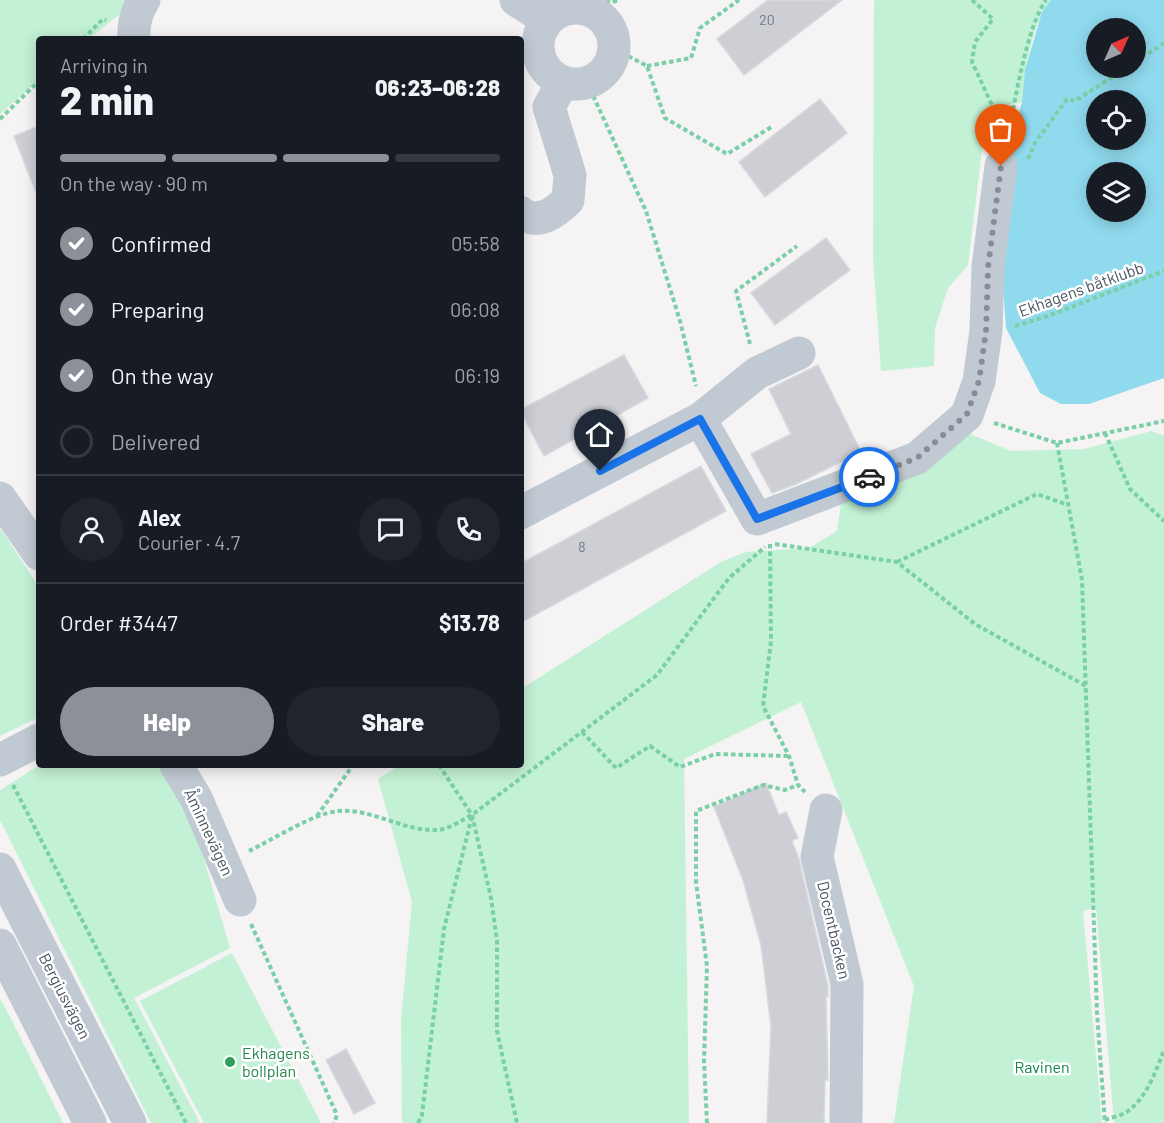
<!DOCTYPE html>
<meta charset="utf-8">
<style>
body{margin:0;font-family:Barlow,sans-serif;background:#20242c;color:#f1f3f6;height:100vh;display:flex;flex-direction:column;font-size:22px;white-space:nowrap}
*{box-sizing:border-box;margin:0}
p{font-size:20px;color:#9ea1a6}
.icon{flex:none;width:33px;height:33px;fill:none;stroke:currentColor;stroke-width:2;stroke-linecap:round;stroke-linejoin:round}
.map{position:relative;flex:1;overflow:hidden}
.drawer{position:absolute;left:36px;top:36px;width:488px;height:732px;display:flex;flex-direction:column;background:#171b24;border-radius:6px;box-shadow:0 3px 15px #0003}
.drawer>*{flex:none}
.needle{width:39px;rotate:45deg}
.buttons{position:absolute;left:1086px;top:18px;display:grid;gap:12px}
.buttons a{display:grid;place-items:center;width:60px;height:60px;border-radius:50%;background:#171b24;box-shadow:0 3px 15px #0003;font-size:30px}
.pin{position:absolute;display:grid;place-items:center;width:51px;height:51px;color:#fff;margin:-62px -26px;border-radius:50% 50% 50% 0;rotate:-45deg;box-shadow:0 0 6px #0007}
.pin .icon{rotate:45deg}
.courier{position:absolute;display:grid;place-items:center;width:60px;height:60px;margin:-30px;border:4px solid #1a73e8;border-radius:50%;background:#fff;color:#222;box-shadow:0 2px 8px #0007}
.head em{font-style:normal;font-weight:800}
.head div{display:flex;flex-direction:column-reverse}
.head{display:flex;align-items:center;justify-content:space-between;height:102px;padding:0 24px}
h1{font-size:39px;font-weight:800;line-height:45px}
.bar{display:grid;grid-template-columns:repeat(4,1fr);gap:9px 6px;align-content:center;height:72px;padding:0 24px}
.bar i{height:8px;border-radius:4px;background:#363941}
.bar .on{background:#8c9099}
.bar p{grid-column:span 4}
.line{display:flex;align-items:center;gap:15px;padding:0 24px;border-top:2px solid #363941}
.line div{flex:1}
.round{display:grid;place-items:center;flex:none;width:63px;height:63px;border-radius:32px;background:#20242c}
ol{padding:0 24px;list-style:none}
li{display:flex;align-items:center;gap:18px;height:66px}
li p{margin-inline-start:auto}
li .icon{padding:6px;border-radius:50%;background:#8c9099;color:#fff;stroke-width:4}
li:last-child{color:#9ea1a6}
li i{width:33px;height:33px;border:3px solid #363941;border-radius:50%}
.button{display:flex;gap:12px;margin-top:auto;padding:12px 24px}
.button a{flex:1;height:69px;border-radius:36px;background:#8c9099;color:#fff;font-size:24px;font-weight:800;line-height:69px;text-align:center}
.button a+a{background:#20242c;color:#f1f3f6}
.map>svg:first-child{display:block}
.green{fill:#c3f1d5}
.water{fill:#90daee;fill-rule:evenodd}
.building{fill:#cdcfd5;stroke:#d7d9de;stroke-width:1.5}
.lines{fill:none;stroke-linecap:round;stroke-linejoin:round}
.path{stroke:#7ad0a6;stroke-width:4;stroke-dasharray:4.5 3;stroke-linecap:butt}
.minor{stroke:#c1cad2;stroke-width:33}
.done{stroke:#868d94;stroke-width:6;stroke-dasharray:0 10.8}
.route{stroke:#1a73e8;stroke-width:8}
.leisure-dot{fill:#2e9e5b;stroke:#fff;stroke-width:2}
.labels{text-anchor:middle;stroke-width:5;stroke-linejoin:round;paint-order:stroke}
.number-label{font-size:14px;fill:#6b747e}
.street-label{font-size:16px;fill:#4a5661;stroke:#fff}
.leisure-label{font-size:16px;fill:#27864d;stroke:#fff;text-anchor:start}
.park-label{font-size:16px;fill:#17864f;stroke:#fff}
</style>
<div class="map">
<svg width="1164" height="1123" viewBox="0 0 1164 1123">
<rect width="100%" height="100%" fill="#f5f3f3"/>
<path class="green" d="M0,0H137L89,39H39V80L0,114Z
M874,0H1051C1031,26 1025,69 1022,102L987,109L968,265L948,288L935,328L934,366L881,371L873,257Z
M963,431L1011,451L1084,449L1152,431L1164,436V1123H1114L1096,907L1083,911L1102,1123H894L914,986L801,702L684,759L689,1123H402L401,1019L412,902L378,779L400,765H520L521,689L721,562L745,552L809,548L837,531L841,504Z
M0,528L39,587V717L0,736Z
M40,765H158L191,815L230,948L134,998L200,1123H151L0,820V790Z
M232,953L321,1123H204L140,1001Z
M0,999L3,1003L63,1123H0Z"/>
<path class="water" d="M1051,0H1164V378L1089,404H1061L1040,393L1006,328L1003,288L1007,160L1022,102L1025,70L1042,12ZM1096,28H1136V68H1096ZM1096,100H1136V140H1096ZM1096,172H1136V212H1096Z"/>
<path class="building" d="M768,0H842L744,75L717,39Z
M820,99L847,133L765,197L739,162Z
M39,126V195H37L14,136Z
M826,238L850,270L775,325L751,293Z
M624,355L648,398L544,456L520,410Z
M818,365L861,452L796,484L772,493L751,454L791,434L769,389Z
M701,466L726,511L520,623V564Z
M766,783L779,815L786,812L798,838L792,841L799,859L828,986V996L826,997L828,1080H825L824,1123H767L771,1026L761,945L743,880L714,807Z
M346,1049L375,1103L354,1114L326,1060Z"/>
<g class="lines">
<path class="path" d="M607,0L609,3L619,0
M972,0L993,19L975,42L972,62L992,105L994,140
M83,39L103,19L106,20
M615,49L647,66L665,118L727,154L773,126
M1136,62L1164,43
M647,66L691,58L700,28L739,0
M590,89L646,211L680,321L696,386
M0,119L39,81
M1007,139C1015,103 1026,28 1046,0
M1028,159L1035,143L1067,99L1075,101L1126,68
M1015,326L1045,317L1164,271
M750,344L736,291L797,246
M994,423L1057,443L1164,421
M1105,433L1130,489L1164,521
M1057,443L1082,580L1097,1013L1105,1123
M770,544L771,641L763,706L789,756L798,785L805,792
M775,544L897,562L975,624L1086,686
M897,562L1037,494L1068,505
M582,732L616,768L650,746L680,767L715,754L789,756
M439,765L472,815L491,898L497,941V1031L517,1123
M13,785L186,1123
M317,816L353,765
M249,851C272,840 314,813 338,811C372,808 404,832 438,830C449,829 462,820 472,815L657,675L729,578L765,547
M251,924L337,1115L334,1123
M1105,1120C1112,1117 1122,1116 1128,1111C1147,1097 1156,1071 1164,1050
M418,1123L422,1115L444,929L472,816
M707,1123L704,1061L707,966L696,882V811L763,785L785,790L798,785"/>
<path class="minor" d="M516,0L547,20
M538 46a38 38 0 1 1 76 0a38 38 0 1 1-76 0Z
M134,39C133,24 136,12 144,0
M520,212C537,227 556,212 568,200L570,175L549,107L563,82
M700,419L757,519L917,458L967,415L979,381L986,331L988,267L1001,166
M0,498L39,554
M520,513L700,419L757,373L799,353
M0,760L39,740
M176,765L196,798L240,900
M826,810L817,857L847,984L846,1123
M0,869L130,1123
M0,945L90,1123"/>
</g>
<g class="lines">
<path class="done" d="M869,477L917,458L967,414L979,381L986,331L988,267L1001,166"/>
<path class="route" d="M600,471L700,419L757,519L869,477"/>
</g>
<circle class="leisure-dot" cx="230" cy="1062" r="6"/>
<g class="labels">
<g class="number-label">
<text x="767" y="25">20</text>
<text x="582" y="552">8</text>
</g>
<g class="street-label">
<text transform="translate(1081 289) rotate(-20)" y="6">Ekhagens båtklubb</text>
<text transform="translate(209 832) rotate(65)" y="6">Åminnevägen</text>
<text transform="translate(834 930) rotate(77)" y="6">Docentbacken</text>
<text transform="translate(65 996) rotate(63)" y="6">Bergiusvägen</text>
</g>
<g class="leisure-label">
<text x="242" y="1059">Ekhagens<tspan x="242" dy="18">bollplan</tspan></text>
</g>
<g class="park-label">
<text x="1042" y="1073">Ravinen</text>
</g>
</g>
</svg>
<div class="buttons">
<a><svg class="needle" viewBox="-14 -14 28 28"><path d="M0-13l5 13h-10z" fill="#e53935"/><path d="M0 13l5-13h-10z" fill="#9ea1a6"/></svg></a>
<a><svg class="icon" aria-label="locate" viewBox="0 0 24 24"><circle cx="12" cy="12" r="6"/><path d="M12 2v4M12 18v4M2 12h4M18 12h4"/></svg></a>
<a><svg class="icon" aria-label="layers" viewBox="0 0 24 24"><path d="M12 4l9 5-9 5-9-5zM3 14l9 5 9-5"/></svg></a>
</div>
<div class="pin" style="left:1001px;top:166px;background:#ea580c"><svg class="icon" aria-label="bag" viewBox="0 0 24 24"><path d="M5 8h14l-1 12H6zM9 8a3 3 0 0 1 6 0"/></svg></div>
<div class="pin" style="left:600px;top:471px;background:#1f2937"><svg class="icon" aria-label="home" viewBox="0 0 24 24"><path d="M3 11l9-7 9 7M6 9v11h12V9"/></svg></div>
<div class="courier" style="left:869px;top:477px"><svg class="icon" aria-label="car" viewBox="0 0 24 24"><path d="M5 17H2v-5l4-1 3-4h7l3 4 3 1v5h-3M9 17h6M6 11h13"/><circle cx="7" cy="17" r="2"/><circle cx="17" cy="17" r="2"/></svg></div>
<section class="drawer">
<div class="head"><div><h1>2 min</h1><p>Arriving in</p></div><em>06:23–06:28</em></div>
<div class="bar"><i class="on"></i><i class="on"></i><i class="on"></i><i></i><p>On the way · 90 m</p></div>
<ol>
<li><svg class="icon" aria-label="check" viewBox="0 0 24 24"><path d="M5 12l5 5 9-10"/></svg>Confirmed<p>05:58</p></li>
<li><svg class="icon" aria-label="check" viewBox="0 0 24 24"><path d="M5 12l5 5 9-10"/></svg>Preparing<p>06:08</p></li>
<li><svg class="icon" aria-label="check" viewBox="0 0 24 24"><path d="M5 12l5 5 9-10"/></svg>On the way<p>06:19</p></li>
<li><i></i>Delivered</li>
</ol>
<div class="line" style="height:108px"><a class="round"><svg class="icon" aria-label="person" viewBox="0 0 24 24"><circle cx="12" cy="8" r="4"/><path d="M4 21q1-7 8-7t8 7"/></svg></a><div><b>Alex</b><p>Courier · 4.7</p></div><a class="round"><svg class="icon" aria-label="chat" viewBox="0 0 24 24"><path d="M4 5h16v11H9l-5 4z"/></svg></a><a class="round"><svg class="icon" aria-label="phone" viewBox="0 0 24 24"><path d="M5 4h4l2 5-3 2q2 4 5 5l2-3 5 2v4C11 20 4 13 5 4z"/></svg></a></div>
<div class="line" style="height:78px"><div>Order #3447</div><b>$13.78</b></div>
<div class="button"><a>Help</a><a>Share</a></div>
</section>
</div>
